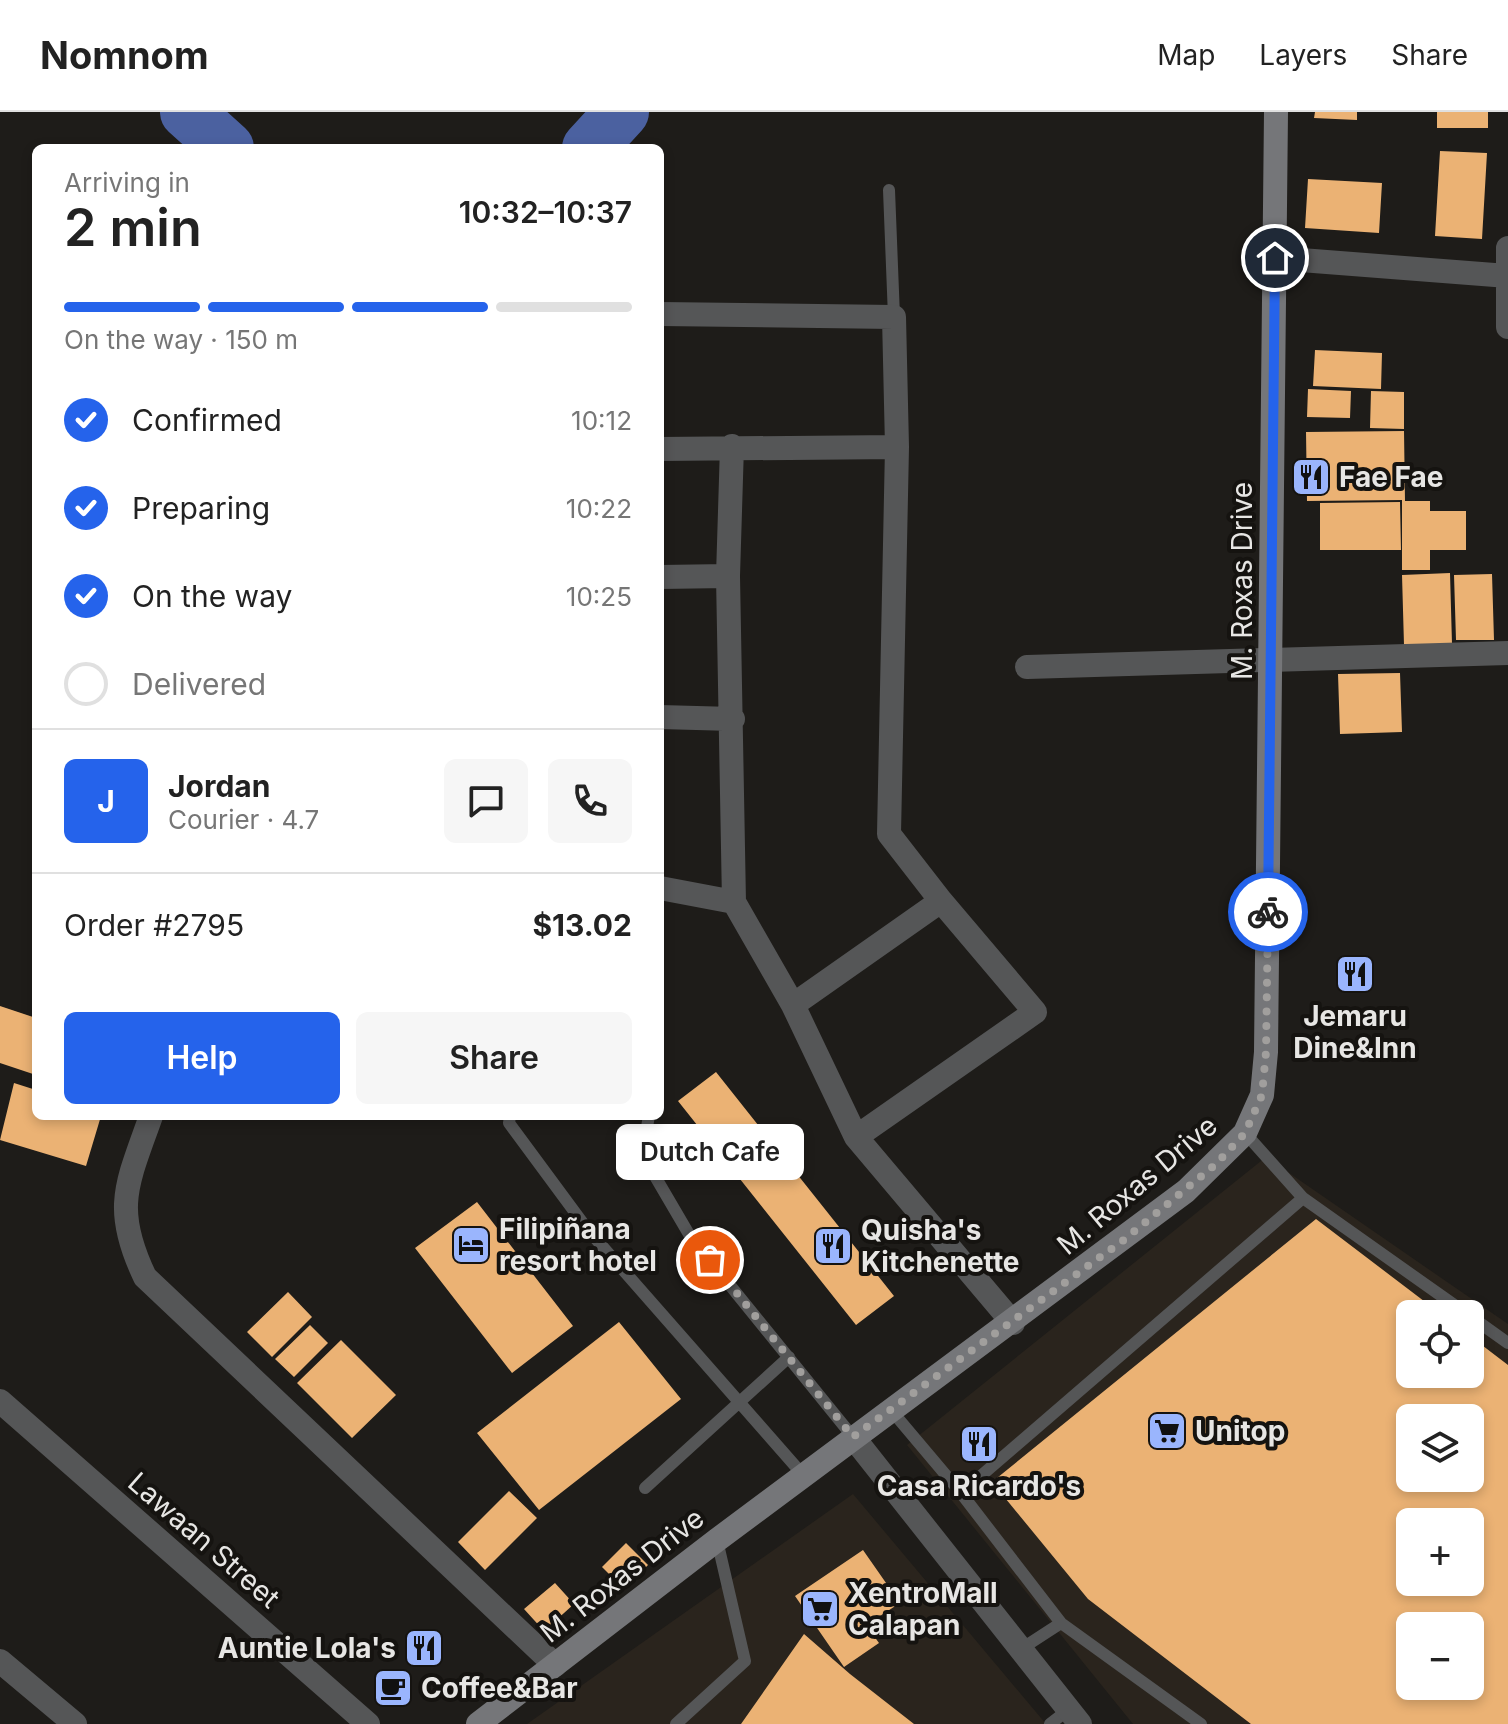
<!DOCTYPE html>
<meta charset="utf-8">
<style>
body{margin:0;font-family:Inter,sans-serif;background:#f6f6f6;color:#222;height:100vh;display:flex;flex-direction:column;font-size:30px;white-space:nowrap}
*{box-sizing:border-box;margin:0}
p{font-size:26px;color:#767676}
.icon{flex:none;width:44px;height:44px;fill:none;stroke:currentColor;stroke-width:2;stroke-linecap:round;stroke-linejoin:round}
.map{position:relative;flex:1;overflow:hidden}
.side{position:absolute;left:32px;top:32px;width:632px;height:976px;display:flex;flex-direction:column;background:#fff;border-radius:12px;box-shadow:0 4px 12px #0003}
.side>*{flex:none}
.buttons{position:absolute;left:1396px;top:1188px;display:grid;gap:16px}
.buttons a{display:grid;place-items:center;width:88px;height:88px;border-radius:12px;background:#fff;box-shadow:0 4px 12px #0003;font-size:40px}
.pin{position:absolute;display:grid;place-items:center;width:68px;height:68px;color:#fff;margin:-34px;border:4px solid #fff;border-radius:50%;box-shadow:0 2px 8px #0007}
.courier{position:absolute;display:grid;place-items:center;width:80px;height:80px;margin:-40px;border:6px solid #2563eb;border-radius:50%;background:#fff;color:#222;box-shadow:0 2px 10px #0007}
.bubble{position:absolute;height:56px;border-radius:12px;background:#fff;box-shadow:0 4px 12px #0003;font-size:26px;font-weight:600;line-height:56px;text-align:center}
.overview em{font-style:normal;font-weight:600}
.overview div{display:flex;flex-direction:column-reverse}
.overview{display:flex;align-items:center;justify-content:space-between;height:136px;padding:0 32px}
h1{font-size:52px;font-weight:600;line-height:60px}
.bar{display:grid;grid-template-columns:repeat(4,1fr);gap:12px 8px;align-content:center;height:96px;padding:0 32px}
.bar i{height:10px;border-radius:6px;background:#e0e0e0}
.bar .on{background:#2563eb}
.bar p{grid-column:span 4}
.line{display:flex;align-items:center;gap:20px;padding:0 32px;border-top:2px solid #e0e0e0}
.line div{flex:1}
.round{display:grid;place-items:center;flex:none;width:84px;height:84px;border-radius:12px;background:#f6f6f6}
ol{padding:0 32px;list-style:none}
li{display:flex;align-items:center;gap:24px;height:88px}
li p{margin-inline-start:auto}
li .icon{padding:8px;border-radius:50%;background:#2563eb;color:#fff;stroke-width:4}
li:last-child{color:#767676}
li i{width:44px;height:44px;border:4px solid #e0e0e0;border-radius:50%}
.button{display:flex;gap:16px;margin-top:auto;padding:16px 32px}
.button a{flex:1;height:92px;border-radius:12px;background:#2563eb;color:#fff;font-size:32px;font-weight:600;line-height:92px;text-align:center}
.button a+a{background:#f6f6f6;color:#222}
header{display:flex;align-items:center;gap:48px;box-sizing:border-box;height:112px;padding:0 40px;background:#fff;border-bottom:2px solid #e0e0e0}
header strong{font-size:38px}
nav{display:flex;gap:44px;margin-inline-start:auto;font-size:28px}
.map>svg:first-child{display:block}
.built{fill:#2a241d;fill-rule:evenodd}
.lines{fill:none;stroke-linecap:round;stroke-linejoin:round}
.river{stroke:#4b61a0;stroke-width:54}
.building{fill:#ebb274;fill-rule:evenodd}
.lane{stroke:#555657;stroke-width:12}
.street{stroke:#555657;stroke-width:24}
.secondary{stroke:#757679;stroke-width:24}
.done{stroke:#a19f9d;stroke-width:8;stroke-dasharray:0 14.4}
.route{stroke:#2563eb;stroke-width:10}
.labels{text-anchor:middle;stroke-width:8;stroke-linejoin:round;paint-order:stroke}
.poi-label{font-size:28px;font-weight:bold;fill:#e7e6e4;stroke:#151310;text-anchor:start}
.street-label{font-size:28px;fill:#e7e6e4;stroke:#151310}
</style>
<header>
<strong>Nomnom</strong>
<nav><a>Map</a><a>Layers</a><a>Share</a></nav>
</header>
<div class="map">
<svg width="1508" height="1612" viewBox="0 0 1508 1612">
<rect width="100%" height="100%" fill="#1e1c19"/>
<path class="built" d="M1266,1045L1508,1212V1612H1133L907,1333ZM1410,1202H1470V1262H1410ZM1410,1306H1470V1366H1410ZM1410,1410H1470V1470H1410ZM1410,1514H1470V1574H1410Z
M853,1382L1046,1612H527Z"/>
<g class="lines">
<path class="river" d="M187,0L227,36
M589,36L622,0"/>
</g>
<path class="building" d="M1315,0H1357V8L1314,6Z
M1437,0H1488V16H1437Z
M1440,39L1487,41L1482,127L1435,124Z
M1308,67L1382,71L1379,121L1305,116Z
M1315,238L1382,241L1381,277L1313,274Z
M1308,277L1351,279L1350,306L1307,305Z
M1371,279L1404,280V317L1370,316Z
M1404,319L1405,389H1430V399H1466V438H1430V458H1402V388L1307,389L1306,320Z
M1400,390L1401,438H1320V391Z
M1450,461L1452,532L1404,533L1402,463Z
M1492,462L1494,528H1456L1454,463Z
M1400,561L1402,620L1340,622L1338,562Z
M0,894L36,906V963L0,951Z
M716,960L894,1184L856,1213L678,989Z
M14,971L36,978V1004H101L86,1054L0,1028Z
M477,1090L573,1214L512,1261L415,1136Z
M1316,1107L1441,1202H1410V1262H1470V1224L1508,1253V1612H1251L1088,1487L992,1370ZM1410,1306H1470V1366H1410ZM1410,1410H1470V1470H1410ZM1410,1514H1470V1574H1410Z
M288,1180L312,1205L272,1245L247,1220Z
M619,1210L681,1287L539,1398L477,1321Z
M310,1213L328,1231L294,1265L275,1247Z
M341,1228L396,1283L352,1326L297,1271Z
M509,1379L537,1406L485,1458L458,1430Z
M626,1431L648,1453L624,1477L602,1455Z
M863,1438L900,1491L866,1513L879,1531L844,1555L795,1484Z
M555,1471L574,1492L544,1519L524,1497Z
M804,1522L850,1562L914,1612H741Z"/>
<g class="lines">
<path class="lane" d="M889,78L894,205
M510,1004L509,1011L588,1118L804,1364
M649,1004L642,1042L690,1124L853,1325
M1245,1021L1303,1086L1467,1202
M1470,1204L1508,1231
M891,1298L961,1381L1061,1511L1021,1537
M645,1376L789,1245
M961,1381L1303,1086
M1061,1511L1201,1612
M676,1612L745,1549L717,1428
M1050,1612L1068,1598"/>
<path class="street" d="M1508,136V215
M1275,146L1508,164
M660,202L894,205L897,335L889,722L941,789
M660,337L897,335
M728,464L734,790
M660,465L728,464L732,334
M1027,555L1508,541
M660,605L733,607
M660,776L734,790L793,893
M151,1004C127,1072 112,1096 145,1165L555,1553
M856,1025L793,893L941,789L1035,900L856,1025L1013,1211
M0,1289L368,1612
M853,1325L1080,1612
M0,1549L75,1612"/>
<path class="secondary" d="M478,1612L717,1428L1186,1079L1245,1021L1262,983L1266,940L1276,0"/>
</g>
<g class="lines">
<path class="done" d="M710,1148L853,1325L1125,1127L1216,1052L1245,1021L1262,983L1266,940L1268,800"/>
<path class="route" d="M1268,800L1275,146"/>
</g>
<defs>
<g id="restaurant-square" transform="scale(2)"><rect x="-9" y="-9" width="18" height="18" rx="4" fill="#9ab5fd" stroke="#151310"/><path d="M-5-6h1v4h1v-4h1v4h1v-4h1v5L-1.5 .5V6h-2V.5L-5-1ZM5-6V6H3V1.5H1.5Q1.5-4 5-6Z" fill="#111"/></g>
<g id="hotel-square" transform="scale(2)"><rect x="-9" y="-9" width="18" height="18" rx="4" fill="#9ab5fd" stroke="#151310"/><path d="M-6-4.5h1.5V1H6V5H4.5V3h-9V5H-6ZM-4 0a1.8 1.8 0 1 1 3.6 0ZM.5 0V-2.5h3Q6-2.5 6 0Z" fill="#111"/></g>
<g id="supermarket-square" transform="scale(2)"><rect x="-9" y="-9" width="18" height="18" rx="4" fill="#9ab5fd" stroke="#151310"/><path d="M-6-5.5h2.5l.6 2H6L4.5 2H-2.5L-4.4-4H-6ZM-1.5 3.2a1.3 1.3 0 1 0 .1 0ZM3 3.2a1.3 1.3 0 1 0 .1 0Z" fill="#111"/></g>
<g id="cafe-square" transform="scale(2)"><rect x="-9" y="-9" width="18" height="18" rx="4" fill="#9ab5fd" stroke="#151310"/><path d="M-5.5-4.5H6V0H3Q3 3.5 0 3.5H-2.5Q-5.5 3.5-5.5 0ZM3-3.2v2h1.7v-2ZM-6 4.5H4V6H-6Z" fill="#111"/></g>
</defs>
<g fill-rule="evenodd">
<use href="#restaurant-square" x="1311" y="365"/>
<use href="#restaurant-square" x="1355" y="862"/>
<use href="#hotel-square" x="471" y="1133"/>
<use href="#restaurant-square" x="833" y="1134"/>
<use href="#supermarket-square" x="1167" y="1319"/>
<use href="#restaurant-square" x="979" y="1332"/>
<use href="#supermarket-square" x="820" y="1497"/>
<use href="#restaurant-square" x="424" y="1536"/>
<use href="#cafe-square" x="393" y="1576"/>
</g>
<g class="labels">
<g class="poi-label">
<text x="1339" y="375">Fae Fae</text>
<text x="1355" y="914" text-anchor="middle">Jemaru<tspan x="1355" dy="32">Dine&amp;Inn</tspan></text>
<text x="499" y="1127">Filipiñana<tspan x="499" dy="32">resort hotel</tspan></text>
<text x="861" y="1128">Quisha's<tspan x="861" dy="32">Kitchenette</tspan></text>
<text x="1195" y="1329">Unitop</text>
<text x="979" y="1384" text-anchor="middle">Casa Ricardo's</text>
<text x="848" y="1491">XentroMall<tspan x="848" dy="32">Calapan</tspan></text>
<text x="396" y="1546" text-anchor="end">Auntie Lola's</text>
<text x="421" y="1586">Coffee&amp;Bar</text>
</g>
<g class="street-label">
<text transform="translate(1242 469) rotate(-90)" y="10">M. Roxas Drive</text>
<text transform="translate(1137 1073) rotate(-40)" y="10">M. Roxas Drive</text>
<text transform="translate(204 1428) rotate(41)" y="10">Lawaan Street</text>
<text transform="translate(622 1463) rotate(-38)" y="10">M. Roxas Drive</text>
</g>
</g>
</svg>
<div class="buttons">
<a><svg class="icon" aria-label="locate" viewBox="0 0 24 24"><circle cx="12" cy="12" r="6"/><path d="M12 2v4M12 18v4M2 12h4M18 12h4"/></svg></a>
<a><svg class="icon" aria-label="layers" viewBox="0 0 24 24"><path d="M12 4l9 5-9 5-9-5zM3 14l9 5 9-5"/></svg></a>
<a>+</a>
<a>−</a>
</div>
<div class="pin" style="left:710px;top:1148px;background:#ea580c"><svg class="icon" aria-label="bag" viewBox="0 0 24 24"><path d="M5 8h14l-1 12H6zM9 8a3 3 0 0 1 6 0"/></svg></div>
<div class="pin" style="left:1275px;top:146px;background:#1f2937"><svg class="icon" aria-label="home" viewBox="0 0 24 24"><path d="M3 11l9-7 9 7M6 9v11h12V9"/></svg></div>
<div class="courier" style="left:1268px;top:800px"><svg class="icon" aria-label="bike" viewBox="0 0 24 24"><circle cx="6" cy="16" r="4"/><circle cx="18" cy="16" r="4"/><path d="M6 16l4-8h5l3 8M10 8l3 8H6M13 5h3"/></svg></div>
<div class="bubble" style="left:616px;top:1012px;width:188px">Dutch Cafe</div>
<section class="side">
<div class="overview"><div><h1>2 min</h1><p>Arriving in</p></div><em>10:32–10:37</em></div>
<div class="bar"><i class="on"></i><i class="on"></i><i class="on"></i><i></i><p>On the way · 150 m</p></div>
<ol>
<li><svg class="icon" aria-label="check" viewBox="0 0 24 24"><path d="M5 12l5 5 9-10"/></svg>Confirmed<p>10:12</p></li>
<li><svg class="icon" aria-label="check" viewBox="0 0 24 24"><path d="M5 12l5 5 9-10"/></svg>Preparing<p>10:22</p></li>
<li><svg class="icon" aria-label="check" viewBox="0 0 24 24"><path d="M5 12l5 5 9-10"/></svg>On the way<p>10:25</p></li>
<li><i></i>Delivered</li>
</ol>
<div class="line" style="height:144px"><b class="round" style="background:#2563eb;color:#fff">J</b><div><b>Jordan</b><p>Courier · 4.7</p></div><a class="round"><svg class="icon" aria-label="chat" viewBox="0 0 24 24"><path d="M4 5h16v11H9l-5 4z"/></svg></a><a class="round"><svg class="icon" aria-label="phone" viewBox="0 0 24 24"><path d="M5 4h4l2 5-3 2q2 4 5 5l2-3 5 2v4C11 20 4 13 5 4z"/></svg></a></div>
<div class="line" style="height:104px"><div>Order #2795</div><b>$13.02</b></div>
<div class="button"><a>Help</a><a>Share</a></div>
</section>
</div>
